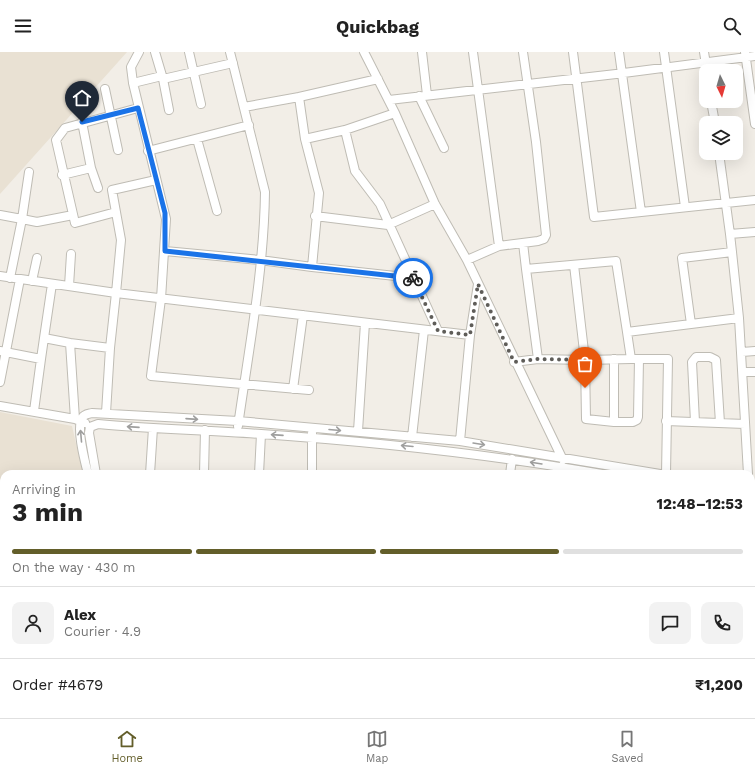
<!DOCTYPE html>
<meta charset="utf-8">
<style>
body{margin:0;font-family:"Work Sans",sans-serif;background:#f2f2f2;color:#222;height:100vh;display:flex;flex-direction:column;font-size:15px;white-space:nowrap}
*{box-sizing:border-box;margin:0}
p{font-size:13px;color:#767676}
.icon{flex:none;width:22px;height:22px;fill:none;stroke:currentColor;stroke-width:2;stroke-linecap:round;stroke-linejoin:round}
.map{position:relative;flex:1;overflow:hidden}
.drawer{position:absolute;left:0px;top:418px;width:755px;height:248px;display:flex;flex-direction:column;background:#fff;border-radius:12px 12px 0 0;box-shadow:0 4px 16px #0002}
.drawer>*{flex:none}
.needle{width:26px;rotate:175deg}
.buttons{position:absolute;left:699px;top:12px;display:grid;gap:8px}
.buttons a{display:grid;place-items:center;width:44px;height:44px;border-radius:8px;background:#fff;box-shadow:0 4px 16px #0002;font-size:20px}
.pin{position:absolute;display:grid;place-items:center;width:34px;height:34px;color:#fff;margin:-41px -17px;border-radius:50% 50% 50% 0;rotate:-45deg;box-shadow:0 0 4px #0007}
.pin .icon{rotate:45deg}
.courier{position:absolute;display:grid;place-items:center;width:40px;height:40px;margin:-20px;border:3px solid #1a73e8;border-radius:50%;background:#fff;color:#222;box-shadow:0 1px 5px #0007}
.headline em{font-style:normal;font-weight:700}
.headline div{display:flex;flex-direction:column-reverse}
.headline{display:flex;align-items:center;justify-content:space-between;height:68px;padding:0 12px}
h1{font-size:26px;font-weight:700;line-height:30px}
.bar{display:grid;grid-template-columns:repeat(4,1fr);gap:6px 4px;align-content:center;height:48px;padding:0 12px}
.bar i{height:5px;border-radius:3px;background:#e0e0e0}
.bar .active{background:#635e2a}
.bar p{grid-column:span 4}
.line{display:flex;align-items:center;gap:10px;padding:0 12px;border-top:1px solid #e0e0e0}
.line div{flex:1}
.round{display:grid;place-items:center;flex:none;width:42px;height:42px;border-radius:8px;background:#f2f2f2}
header{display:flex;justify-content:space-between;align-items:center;height:52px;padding:0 12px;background:#fff;font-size:18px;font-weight:700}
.tabs{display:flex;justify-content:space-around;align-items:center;height:56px;border-top:1px solid #e0e0e0;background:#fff;font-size:11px;color:#767676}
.tabs a{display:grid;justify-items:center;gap:2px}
.tabs .active{color:#635e2a}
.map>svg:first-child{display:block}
.built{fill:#e9e1d3}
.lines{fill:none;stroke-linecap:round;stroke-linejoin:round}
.minor-casing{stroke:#bfbcb4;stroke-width:10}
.minor{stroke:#fff;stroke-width:8}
.oneway{stroke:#9f9f9e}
.done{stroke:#5f5d59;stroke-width:4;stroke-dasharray:0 7.2}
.route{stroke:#1a73e8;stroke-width:5}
</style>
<header><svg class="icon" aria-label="menu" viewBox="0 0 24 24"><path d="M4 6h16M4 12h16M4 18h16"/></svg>Quickbag<svg class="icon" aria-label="search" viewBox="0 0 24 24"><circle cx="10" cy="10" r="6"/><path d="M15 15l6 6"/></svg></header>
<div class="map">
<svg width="755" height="666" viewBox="0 0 755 666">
<rect width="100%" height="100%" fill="#f2eee7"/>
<path class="built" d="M0,0H127L0,142Z
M0,360L72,374L83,422H4V662H139L140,666H0Z"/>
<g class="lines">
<g class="minor-casing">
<path id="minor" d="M139,0L131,15L133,31L166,167L161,247L151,324L309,338
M155,0L163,27L233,11
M189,0L201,52
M230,0L265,140C264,218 249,296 238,374
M364,0L395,61L435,152L467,208L563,408
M422,0L427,43
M473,0L499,194
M573,0L594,165L755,148
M619,0L641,160
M664,0L685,155
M704,0L707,19
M745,0L755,72
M163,27L169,58
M133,31L162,24
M105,37L118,98
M419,44L444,96
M299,45L378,27
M389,48L616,22L755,4
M711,49L715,71
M244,55L299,45L305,87
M345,78L355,119L380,152L438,279
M197,87L217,159
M148,99L249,73
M719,101L730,182L755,180
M91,116L98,136
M62,123L91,116L82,70
M156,128L112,138L121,188L116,241L470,283L478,232
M116,160L75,171L56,88L65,76L138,56
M0,163L22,167L29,120
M315,164L388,173L435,152
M523,191L526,217
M165,199L260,208L312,215L319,141L305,87L345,78L395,61
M732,200L739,266
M467,208L499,194L538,189L544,187L546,183L536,90L523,0
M312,215L414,226
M0,224L116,241L110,296L106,361
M10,226L22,167L37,170L73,163
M32,229L37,206
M69,234L71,202
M691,272L739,266L748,422
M44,286L52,232
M70,291L110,296
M0,299L41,307L44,286L70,291L75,367L85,371
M742,300L755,299
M538,307L585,308L574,213
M614,307V370H633L637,368L638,365L639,307
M631,307H668L666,422
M514,310L538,307L526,217L616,209L627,280L691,272L682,206L732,200L730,182
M743,320H755
M0,330L20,227
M293,337L303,263
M0,354L75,367
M34,359L41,307
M666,369L745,372
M614,370L586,367L585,308L631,307L627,280
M695,370L692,310L696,305H710L716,308L720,371
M358,379L365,271
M412,385L424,278
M460,389L470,283
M88,422C85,410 76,377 82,366C84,362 88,362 92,361L238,369L460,389L660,422
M96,422L89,381L90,375L98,372C152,377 207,378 261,382C376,390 489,402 602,422
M150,422L153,376
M204,422L205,378
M259,422L261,382
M312,422V381
M510,422L512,407
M751,436L755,444
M751,490H755
M751,579L755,578
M154,662L155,666
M165,662L166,666
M580,662L581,666
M632,662L633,666
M696,662L697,666
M746,662L747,666
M184,666H201
M250,666V662
M304,666V662
M356,666V662
M480,666L505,662"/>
</g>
<use href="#minor" class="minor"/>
</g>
<defs><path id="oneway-shaft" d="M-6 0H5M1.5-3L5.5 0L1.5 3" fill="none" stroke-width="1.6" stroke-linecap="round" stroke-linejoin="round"/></defs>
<g class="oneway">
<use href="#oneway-shaft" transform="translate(192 367) rotate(4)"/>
<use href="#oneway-shaft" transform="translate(133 375) rotate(-176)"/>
<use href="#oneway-shaft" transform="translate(335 378) rotate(5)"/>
<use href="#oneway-shaft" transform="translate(277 383) rotate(-176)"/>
<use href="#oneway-shaft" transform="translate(81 384) rotate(-95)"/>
<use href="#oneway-shaft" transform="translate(479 392) rotate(9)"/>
<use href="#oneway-shaft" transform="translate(407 394) rotate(-175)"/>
<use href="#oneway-shaft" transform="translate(536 411) rotate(-171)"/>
</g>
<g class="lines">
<path class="done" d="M413,226L438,279L470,283L478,232L514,310L538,307L585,308V336"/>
<path class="route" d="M82,70L138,56L165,161V199L413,226"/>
</g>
</svg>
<div class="buttons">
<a><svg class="needle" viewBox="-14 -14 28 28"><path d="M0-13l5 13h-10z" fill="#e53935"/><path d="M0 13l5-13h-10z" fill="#767676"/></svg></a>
<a><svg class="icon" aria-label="layers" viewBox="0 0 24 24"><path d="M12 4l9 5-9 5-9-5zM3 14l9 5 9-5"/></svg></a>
</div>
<div class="pin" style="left:585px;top:336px;background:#ea580c"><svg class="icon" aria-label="bag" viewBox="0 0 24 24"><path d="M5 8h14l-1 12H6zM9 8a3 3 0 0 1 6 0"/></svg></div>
<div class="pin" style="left:82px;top:70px;background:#1f2937"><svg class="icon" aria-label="home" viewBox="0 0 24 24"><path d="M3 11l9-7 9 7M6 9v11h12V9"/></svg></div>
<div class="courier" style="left:413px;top:226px"><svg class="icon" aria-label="bike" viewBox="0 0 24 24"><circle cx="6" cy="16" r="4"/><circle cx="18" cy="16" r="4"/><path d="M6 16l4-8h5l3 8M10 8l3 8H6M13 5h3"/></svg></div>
<section class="drawer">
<div class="headline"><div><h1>3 min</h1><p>Arriving in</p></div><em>12:48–12:53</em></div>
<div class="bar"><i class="active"></i><i class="active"></i><i class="active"></i><i></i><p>On the way · 430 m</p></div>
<div class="line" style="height:72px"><a class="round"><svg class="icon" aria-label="person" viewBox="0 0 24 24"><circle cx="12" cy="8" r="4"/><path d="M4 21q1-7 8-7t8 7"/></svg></a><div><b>Alex</b><p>Courier · 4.9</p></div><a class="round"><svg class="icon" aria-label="chat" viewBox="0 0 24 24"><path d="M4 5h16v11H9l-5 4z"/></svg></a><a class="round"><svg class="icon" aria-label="phone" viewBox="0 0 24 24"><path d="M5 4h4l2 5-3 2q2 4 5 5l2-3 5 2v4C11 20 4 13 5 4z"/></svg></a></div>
<div class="line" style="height:52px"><div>Order #4679</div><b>₹1,200</b></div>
</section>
</div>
<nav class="tabs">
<a class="active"><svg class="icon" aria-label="home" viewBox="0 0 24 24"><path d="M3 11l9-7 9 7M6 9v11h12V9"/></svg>Home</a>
<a><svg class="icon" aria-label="map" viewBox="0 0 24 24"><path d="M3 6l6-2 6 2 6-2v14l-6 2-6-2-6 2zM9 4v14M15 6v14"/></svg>Map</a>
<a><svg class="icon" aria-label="saved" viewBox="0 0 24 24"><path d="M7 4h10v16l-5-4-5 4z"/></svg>Saved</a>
</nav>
